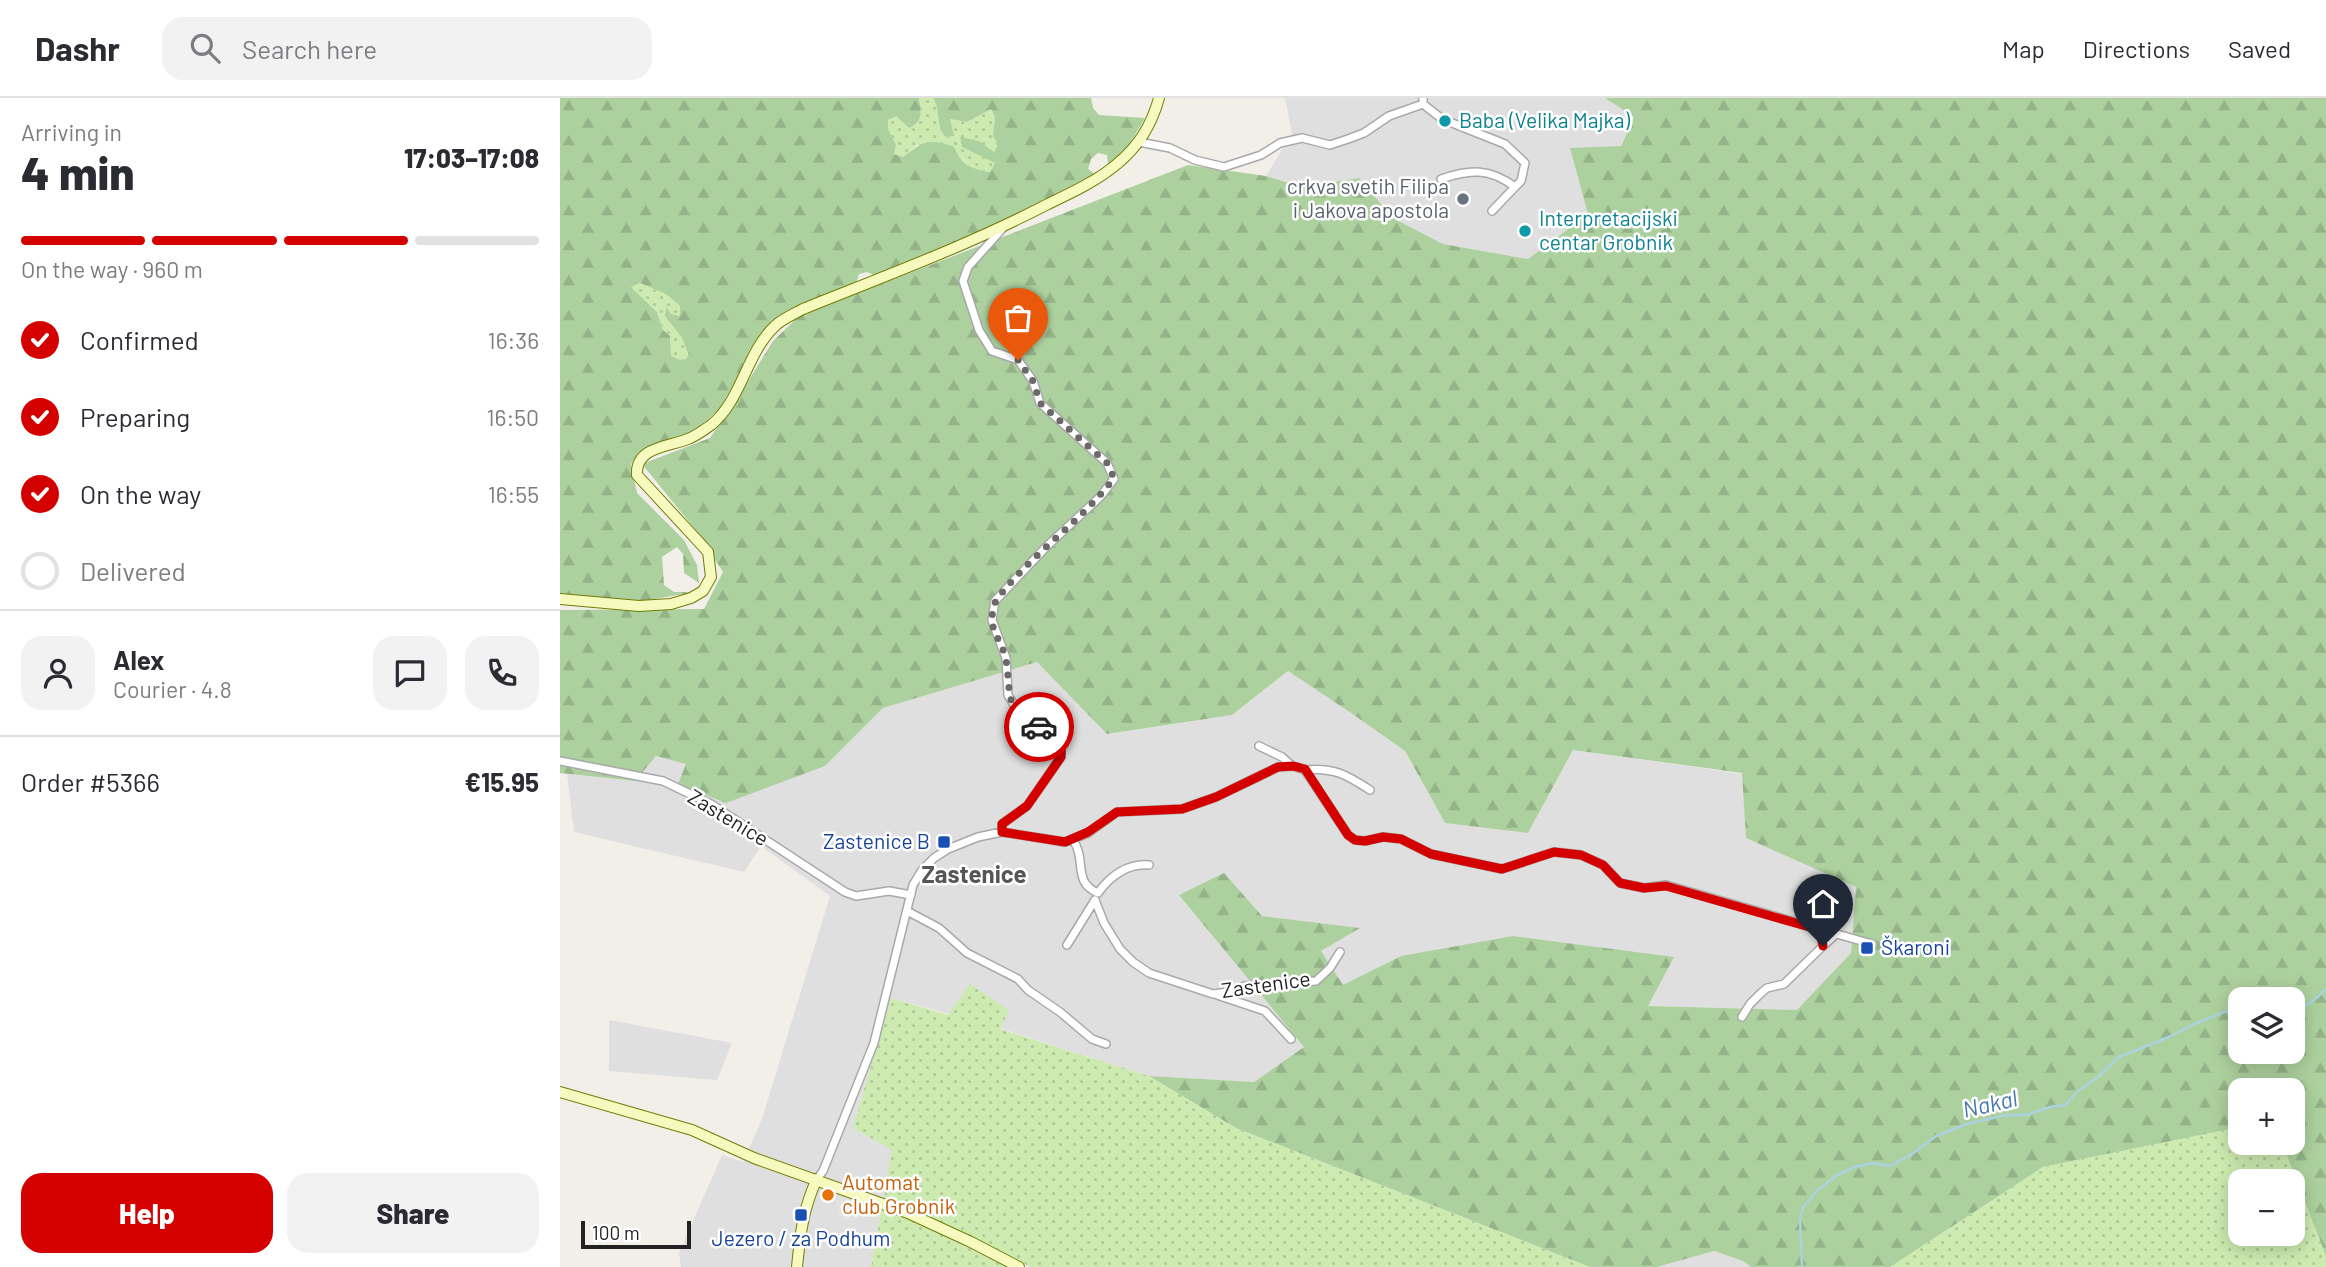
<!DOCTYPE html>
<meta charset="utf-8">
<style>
body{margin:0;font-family:Barlow,sans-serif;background:#f2f2f3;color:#2b2b33;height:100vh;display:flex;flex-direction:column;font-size:26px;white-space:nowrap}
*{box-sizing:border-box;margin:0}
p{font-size:23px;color:#7c7c81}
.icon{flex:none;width:38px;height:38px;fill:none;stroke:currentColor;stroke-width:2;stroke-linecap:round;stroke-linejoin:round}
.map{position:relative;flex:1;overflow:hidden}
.panel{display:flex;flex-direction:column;background:#fff;width:560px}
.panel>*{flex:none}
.fabs{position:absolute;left:1668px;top:889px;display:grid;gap:14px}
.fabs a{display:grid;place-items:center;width:77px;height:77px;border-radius:14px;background:#fff;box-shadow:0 4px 18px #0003;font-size:35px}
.scale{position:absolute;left:21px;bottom:18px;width:110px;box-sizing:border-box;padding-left:7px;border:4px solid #222;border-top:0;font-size:19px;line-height:24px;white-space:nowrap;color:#222;-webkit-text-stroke:5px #fff;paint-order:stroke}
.pin{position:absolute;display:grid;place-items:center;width:60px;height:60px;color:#fff;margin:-72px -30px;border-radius:50% 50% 50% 0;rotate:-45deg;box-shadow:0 0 7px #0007}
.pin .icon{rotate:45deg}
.courier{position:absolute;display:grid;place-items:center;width:70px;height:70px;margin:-35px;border:5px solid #d40000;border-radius:50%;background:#fff;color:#222;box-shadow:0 2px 9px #0007}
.summary em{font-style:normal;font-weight:800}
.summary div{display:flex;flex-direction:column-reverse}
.summary{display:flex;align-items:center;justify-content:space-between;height:119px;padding:0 21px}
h1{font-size:46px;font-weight:800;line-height:52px}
.bar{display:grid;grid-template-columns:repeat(4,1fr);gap:10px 7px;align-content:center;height:84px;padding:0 21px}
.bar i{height:9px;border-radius:5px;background:#e1e1e2}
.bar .current{background:#d40000}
.bar p{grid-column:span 4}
.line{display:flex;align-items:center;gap:18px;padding:0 21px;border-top:2px solid #e1e1e2}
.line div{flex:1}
.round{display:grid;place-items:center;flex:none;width:74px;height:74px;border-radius:21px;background:#f2f2f3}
ol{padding:0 21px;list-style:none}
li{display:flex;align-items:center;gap:21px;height:77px}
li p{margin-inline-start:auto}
li .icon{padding:7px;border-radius:50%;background:#d40000;color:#fff;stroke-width:4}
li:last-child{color:#7c7c81}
li i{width:38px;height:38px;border:4px solid #e1e1e2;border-radius:50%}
.button{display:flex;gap:14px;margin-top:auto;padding:14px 21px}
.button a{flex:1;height:80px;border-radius:21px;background:#d40000;color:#fff;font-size:28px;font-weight:800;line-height:80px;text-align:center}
.button a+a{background:#f2f2f3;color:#2b2b33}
header{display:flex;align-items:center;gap:42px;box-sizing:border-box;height:98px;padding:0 35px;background:#fff;border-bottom:2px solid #e1e1e2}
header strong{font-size:33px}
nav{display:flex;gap:38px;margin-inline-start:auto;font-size:24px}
.search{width:490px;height:63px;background:#f2f2f3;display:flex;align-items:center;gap:18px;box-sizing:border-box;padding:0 24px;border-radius:21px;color:#7c7c81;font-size:26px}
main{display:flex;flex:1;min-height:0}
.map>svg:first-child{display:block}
.residential{fill:#e0dfdf}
.grass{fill:url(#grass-dots);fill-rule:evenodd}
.forest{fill:url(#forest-firs);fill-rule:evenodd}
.parking{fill:#e2e2e2}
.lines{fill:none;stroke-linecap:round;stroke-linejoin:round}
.stream{stroke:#aad3df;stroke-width:2.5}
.minor-casing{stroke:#a9a9a9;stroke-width:10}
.secondary-casing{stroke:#707d05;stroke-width:12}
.minor{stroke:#fff;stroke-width:7}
.secondary{stroke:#f7fabf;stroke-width:10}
.done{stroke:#6b6a68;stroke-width:7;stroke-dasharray:0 12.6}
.route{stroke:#d40000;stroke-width:9}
.culture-dot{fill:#0f9aa8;stroke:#fff;stroke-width:2.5}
.worship-dot{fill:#6b7280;stroke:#fff;stroke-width:2.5}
.transit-dot{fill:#1a4fb4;stroke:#fff;stroke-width:2.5}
.food-dot{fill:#e8710a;stroke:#fff;stroke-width:2.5}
.labels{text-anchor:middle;stroke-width:5;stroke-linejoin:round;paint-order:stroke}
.culture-label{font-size:21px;fill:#0d838f;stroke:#fff;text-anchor:start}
.worship-label{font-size:21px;fill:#5b616d;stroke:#fff;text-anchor:end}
.street-label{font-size:21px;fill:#222;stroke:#fff}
.transit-label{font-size:21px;fill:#164399;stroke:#fff;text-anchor:end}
.food-label{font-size:21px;fill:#c56008;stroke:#fff;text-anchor:start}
.water-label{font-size:23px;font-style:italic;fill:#4a7aab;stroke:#fff}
.quarter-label{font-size:24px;font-weight:bold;fill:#555;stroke:#fff}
</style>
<header>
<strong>Dashr</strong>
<div class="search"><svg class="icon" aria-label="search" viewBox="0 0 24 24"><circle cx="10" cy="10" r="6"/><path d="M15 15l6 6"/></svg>Search here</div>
<nav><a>Map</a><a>Directions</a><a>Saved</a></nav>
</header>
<main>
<section class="panel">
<div class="summary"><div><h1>4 min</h1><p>Arriving in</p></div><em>17:03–17:08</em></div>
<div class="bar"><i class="current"></i><i class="current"></i><i class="current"></i><i></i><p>On the way · 960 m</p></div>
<ol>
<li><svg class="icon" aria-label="check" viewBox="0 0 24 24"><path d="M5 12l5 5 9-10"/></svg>Confirmed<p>16:36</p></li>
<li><svg class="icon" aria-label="check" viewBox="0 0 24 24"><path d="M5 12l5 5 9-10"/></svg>Preparing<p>16:50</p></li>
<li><svg class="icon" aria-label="check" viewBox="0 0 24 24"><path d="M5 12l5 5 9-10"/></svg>On the way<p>16:55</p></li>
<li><i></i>Delivered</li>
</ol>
<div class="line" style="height:126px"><a class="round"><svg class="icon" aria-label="person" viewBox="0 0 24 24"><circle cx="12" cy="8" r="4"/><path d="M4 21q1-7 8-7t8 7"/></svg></a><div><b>Alex</b><p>Courier · 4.8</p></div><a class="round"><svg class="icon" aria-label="chat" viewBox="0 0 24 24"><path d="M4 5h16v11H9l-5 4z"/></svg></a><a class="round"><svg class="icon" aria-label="phone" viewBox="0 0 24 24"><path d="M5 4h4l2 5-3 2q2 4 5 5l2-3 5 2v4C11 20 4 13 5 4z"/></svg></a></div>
<div class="line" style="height:91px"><div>Order #5366</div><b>€15.95</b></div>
<div class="button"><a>Help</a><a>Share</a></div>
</section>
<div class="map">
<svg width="1766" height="1169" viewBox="0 0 1766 1169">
<defs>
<pattern id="grass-dots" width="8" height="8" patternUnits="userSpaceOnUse" patternTransform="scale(1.75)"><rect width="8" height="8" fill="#cdebb0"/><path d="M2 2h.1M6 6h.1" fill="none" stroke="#b0c997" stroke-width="1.8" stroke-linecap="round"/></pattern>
<pattern id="forest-firs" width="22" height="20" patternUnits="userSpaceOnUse" patternTransform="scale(1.75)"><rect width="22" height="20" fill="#add19e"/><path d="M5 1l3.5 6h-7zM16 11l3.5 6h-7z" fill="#95b388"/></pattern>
</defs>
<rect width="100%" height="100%" fill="#f2efe9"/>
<path class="residential" d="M725,0H1045L1074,19L1028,116L968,161L883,146L833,120L799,80L742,89L706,78L732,35Z
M477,564L548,636L672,617L728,573L794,617L845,653L885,725L968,735L1013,652L1183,676L1186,740L1296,788L1291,855L1237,912L1087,908L1113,859L841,858L783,887L761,853L799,830L702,818L619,797L744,949L694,984L589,978L439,930L331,900L333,1052L311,1169H121L119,1155L162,1057L183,1064L202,1021L270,798L201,748L184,774L14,734L7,676L75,683L96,658L127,666L265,668L323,610Z
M49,922L172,945L157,982L49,973Z
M1154,1153L1183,1163L1191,1169H1097Z"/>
<path class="grass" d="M359,0H373C381,12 375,28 386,39L394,38L389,21L407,24L431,11L435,19L433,38L438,46L434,54L419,43L400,40L402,49L436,65L430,74L412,71L398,57L357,47L343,59L334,56L336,47L328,31V22L335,17L349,30C364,23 361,14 359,0Z
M80,185L106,196L120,208V218L111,216L106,210L105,218L122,240L129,257L123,263L111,259L110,238L103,232L97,214L70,188Z
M410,886L449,912L440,931L589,978L676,1030L1030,1169H470L385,1127L324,1100L332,1052L293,1030L331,900L388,917Z
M1680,1029V1045H1722L1766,1158V1169H1330L1483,1069ZM1680,1083H1732V1136H1680Z
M322,1108L374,1131L451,1169H311Z"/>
<path class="forest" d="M0,0H359C361,14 364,23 349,30L336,18L328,22V31L336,47L334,56L343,59C363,43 369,40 394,49C402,67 411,71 430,74L435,65L402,49L400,39L419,43L434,54L438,46L433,38L435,19L431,11L407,24L390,21L394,38L386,39C375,28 381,12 373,0H531L533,10L539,17L585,20L561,60L548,66L547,57L538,55L531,61L528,71L535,76L451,120L316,178L307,174L299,176L296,185L212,222L190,251L182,271L160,310L130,337L100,344L79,354L71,366L77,395L124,442L137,467L139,485L124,475L123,456L117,449L102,459L104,487L114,494H135L66,506L0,500ZM80,185L106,196L120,208V218L111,216L106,209L105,218L122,240L129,257L123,263L111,258L110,238L103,232L97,214L71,189Z
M1045,0H1766V1158L1722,1045H1732V992H1680V1029L1483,1069L1330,1169H1191L1183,1163L1154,1153L1097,1169H1030L676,1030L589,978L694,984L744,949L619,797L664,775L702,818L800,830L761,853L783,887L841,858L953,838L1114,859L1088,908L1237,912L1291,855L1296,789L1186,740L1182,675L1013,652L968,735L885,725L845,653L794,617L728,573L672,617L547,636L477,564L323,610L265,668L166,705L118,686L126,666L96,658L75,683L0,675V512L144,511L163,474L134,430L82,366L150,340L184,290L213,243L239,218L628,67L706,78L742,89L799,80L833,120L883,146L968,161L1028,116L1010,50L1061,48L1074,19ZM1680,901H1732V954H1680Z"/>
<path class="parking" d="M286,1096L305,1103L300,1121L281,1123L275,1104L281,1097Z"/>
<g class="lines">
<path class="stream" d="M1732,910C1747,911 1756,901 1766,891
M1242,1169L1240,1121L1243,1109L1258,1092L1277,1077L1295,1069L1312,1065L1330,1068L1352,1056L1376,1038L1407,1026L1446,1017H1466L1490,1009L1505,1007L1518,993L1538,979L1559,959L1609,939L1634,926L1680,908"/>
<g class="minor-casing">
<path id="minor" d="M863,0V6L882,21L945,46L965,65L961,83L955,89C930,70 910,71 881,81
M579,44L610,50L635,62L664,69L701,57L720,45L742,40L770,47L788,41L804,35L829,18L863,6
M932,113L955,89
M699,648L722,659L732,668
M0,663L103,683L151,706L285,794L296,798L329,793L351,797
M745,672C774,669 787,677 810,692
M442,734V726L467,708L501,659V642L461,618L448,597L446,560L432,522L435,503L486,449L540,399L554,381L547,365L480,305L473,283L458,262L432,253L419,232L403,183L408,169L443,130
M513,742C527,762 512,784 538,795C550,778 568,765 589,767
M535,802L544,825L560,851L573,864L589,875L653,896L668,894L685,888L756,883L770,870L780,854
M347,813L379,830L407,855L458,881L468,892L500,914L532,941L546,946
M1260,832L1263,848L1276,836
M507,847L535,802
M657,897L705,913L731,941
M1182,919L1190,906L1201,895L1207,890L1224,886L1263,848
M257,1081L263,1073L314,945L353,787L362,772L374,760L388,751L418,739L442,734L505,744L528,735L557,714L622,711L656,699L718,669L733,668L745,672L788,737L795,742L805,743L823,739L841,741L871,756L942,771L994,754L1021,757L1043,767L1060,785L1084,790L1106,787L1312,846"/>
</g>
<g class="secondary-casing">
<path id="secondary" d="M0,501L79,508L111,506L131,500L143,493L151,479L148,454L77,377C75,349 108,349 128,341C136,338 144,332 151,327C182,302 186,255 215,228C222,221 234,216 243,211C325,178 409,147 488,106C511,95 537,83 557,66C578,49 592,26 599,0
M0,994L132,1032L194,1060L348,1115L411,1144L459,1169
M237,1169C240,1138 243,1110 257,1081"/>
</g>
<use href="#minor" class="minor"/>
<use href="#secondary" class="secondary"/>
</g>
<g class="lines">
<path class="done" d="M458,262L473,283L480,305L547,365L554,380C520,425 471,456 437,501C434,505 432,515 432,521C432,535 444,548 446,562C452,599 442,607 479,629"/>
<path class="route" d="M479,629L501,642V659L467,708L442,726V734L505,744L528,734L557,714L622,711L656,699L718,669L733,668L745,671L788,737L795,742L805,743L823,739L841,741L871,756L942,771L994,754L1021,757L1043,767L1060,785L1084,790L1106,788L1260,832L1263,848"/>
</g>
<g class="culture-dot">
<circle cx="885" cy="23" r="7"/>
<circle cx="965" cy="133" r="7"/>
</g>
<circle class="worship-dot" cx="903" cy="101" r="7"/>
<g class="transit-dot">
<rect x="377" y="737" width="14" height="14" rx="3.5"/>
<rect x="1300" y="843" width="14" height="14" rx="3.5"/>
<rect x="234" y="1110" width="14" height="14" rx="3.5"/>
</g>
<circle class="food-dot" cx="268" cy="1097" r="7"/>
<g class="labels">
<g class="culture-label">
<text x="899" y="30">Baba (Velika Majka)</text>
<text x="979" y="128">Interpretacijski<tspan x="979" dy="24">centar Grobnik</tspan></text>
</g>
<g class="worship-label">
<text x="889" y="96">crkva svetih Filipa<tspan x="889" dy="24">i Jakova apostola</tspan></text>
</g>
<g class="street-label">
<text transform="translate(168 720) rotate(31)" y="7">Zastenice</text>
<text transform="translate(706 887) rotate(-8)" y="7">Zastenice</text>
</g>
<g class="transit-label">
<text x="370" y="751">Zastenice B</text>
<text x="1321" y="857" text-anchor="start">Škaroni</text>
<text x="241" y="1148" text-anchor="middle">Jezero / za Podhum</text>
</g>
<g class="food-label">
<text x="282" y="1092">Automat<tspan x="282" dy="24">club Grobnik</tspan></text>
</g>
<g class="water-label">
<text transform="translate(1430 1006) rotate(-13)" y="8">Nakal</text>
</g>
<g class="quarter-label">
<text x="414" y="785">Zastenice</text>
</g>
</g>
</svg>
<div class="fabs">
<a><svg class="icon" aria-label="layers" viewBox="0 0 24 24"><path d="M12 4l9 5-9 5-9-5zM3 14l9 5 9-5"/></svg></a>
<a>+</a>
<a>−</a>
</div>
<div class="scale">100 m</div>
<div class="pin" style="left:458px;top:262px;background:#ea580c"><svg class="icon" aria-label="bag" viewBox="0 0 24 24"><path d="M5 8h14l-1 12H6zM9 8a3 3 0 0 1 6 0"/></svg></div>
<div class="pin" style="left:1263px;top:848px;background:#1f2937"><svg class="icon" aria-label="home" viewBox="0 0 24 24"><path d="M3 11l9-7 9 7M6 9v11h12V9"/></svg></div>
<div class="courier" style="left:479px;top:629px"><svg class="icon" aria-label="car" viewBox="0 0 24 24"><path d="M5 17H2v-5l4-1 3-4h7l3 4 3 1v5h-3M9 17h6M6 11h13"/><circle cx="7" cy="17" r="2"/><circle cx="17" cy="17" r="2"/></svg></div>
</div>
</main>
